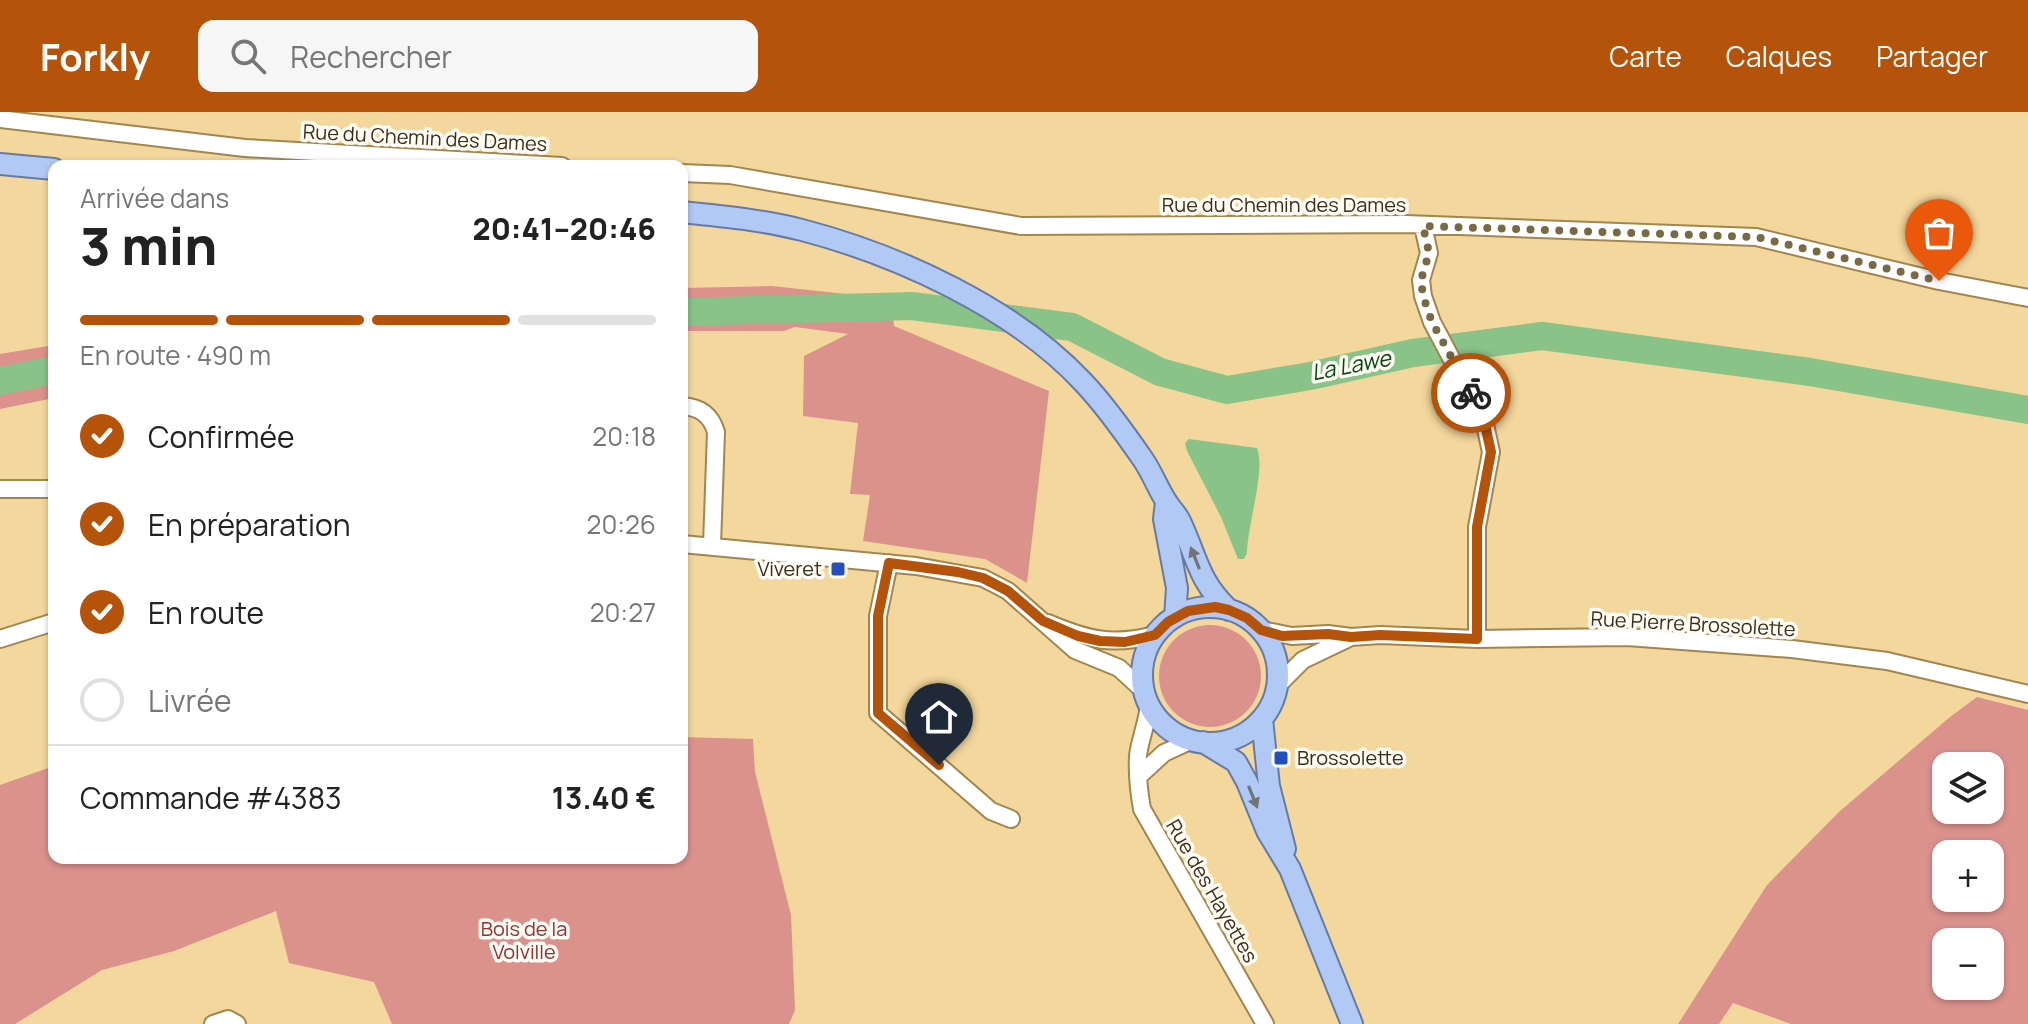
<!DOCTYPE html>
<html lang="fr">
<meta charset="utf-8">
<style>
body{margin:0;font-family:Manrope,sans-serif;background:#f6f6f6;color:#222;height:100vh;display:flex;flex-direction:column;font-size:30px;white-space:nowrap}
*{box-sizing:border-box;margin:0}
p{font-size:26px;color:#767676}
.icon{flex:none;width:44px;height:44px;fill:none;stroke:currentColor;stroke-width:2;stroke-linecap:round;stroke-linejoin:round}
.map{position:relative;flex:1;overflow:hidden}
.side{position:absolute;left:48px;top:48px;width:640px;height:704px;display:flex;flex-direction:column;background:#fff;border-radius:16px;box-shadow:0 2px 6px #0004}
.side>*{flex:none}
.fabs{position:absolute;left:1932px;top:640px;display:grid;gap:16px}
.fabs a{display:grid;place-items:center;width:72px;height:72px;border-radius:16px;background:#fff;box-shadow:0 2px 6px #0004;font-size:40px}
.pin{position:absolute;display:grid;place-items:center;width:68px;height:68px;color:#fff;margin:-82px -34px;border-radius:50% 50% 50% 0;rotate:-45deg;box-shadow:0 0 8px #0007}
.pin .icon{rotate:45deg}
.courier{position:absolute;display:grid;place-items:center;width:80px;height:80px;margin:-40px;border:6px solid #b45309;border-radius:50%;background:#fff;color:#222;box-shadow:0 2px 10px #0007}
.overview em{font-style:normal;font-weight:800}
.overview div{display:flex;flex-direction:column-reverse}
.overview{display:flex;align-items:center;justify-content:space-between;height:136px;padding:0 32px}
h1{font-size:52px;font-weight:800;line-height:60px}
.bar{display:grid;grid-template-columns:repeat(4,1fr);gap:12px 8px;align-content:center;height:96px;padding:0 32px}
.bar i{height:10px;border-radius:6px;background:#e0e0e0}
.bar .selected{background:#b45309}
.bar p{grid-column:span 4}
.line{display:flex;align-items:center;gap:20px;padding:0 32px;border-top:2px solid #e0e0e0}
.line div{flex:1}
ol{padding:0 32px;list-style:none}
li{display:flex;align-items:center;gap:24px;height:88px}
li p{margin-inline-start:auto}
li .icon{padding:8px;border-radius:50%;background:#b45309;color:#fff;stroke-width:4}
li:last-child{color:#767676}
li i{width:44px;height:44px;border:4px solid #e0e0e0;border-radius:50%}
header{display:flex;align-items:center;gap:48px;box-sizing:border-box;height:112px;padding:0 40px;background:#b45309;color:#fff}
header strong{font-size:38px}
nav{display:flex;gap:44px;margin-inline-start:auto;font-size:28px}
.search{width:560px;height:72px;background:#f6f6f6;display:flex;align-items:center;gap:20px;box-sizing:border-box;padding:0 28px;border-radius:16px;color:#767676;font-size:30px}
.map>svg:first-child{display:block}
.green{fill:#db928d;fill-rule:evenodd}
.water{fill:#89c388}
.lines{fill:none;stroke-linecap:round;stroke-linejoin:round}
.river{stroke:#89c388;stroke-width:28}
.minor-casing{stroke:#a2864e;stroke-width:20}
.major-casing{stroke:#667ba3;stroke-width:24}
.minor{stroke:#fff;stroke-width:16}
.major{stroke:#b2c8f5;stroke-width:20}
.oneway{fill:#6f737a}
.done{stroke:#7a6945;stroke-width:8;stroke-dasharray:0 14.4}
.route{stroke:#b45309;stroke-width:10}
.poi-dot{fill:#234fbd;stroke:#fefbf5;stroke-width:3}
.labels{text-anchor:middle;stroke-width:7;stroke-linejoin:round;paint-order:stroke}
.street-label{font-size:20px;fill:#392e16;stroke:#fefbf5}
.poi-label{font-size:20px;fill:#392e16;stroke:#fefbf5;text-anchor:end}
.park-label{font-size:20px;fill:#912f2f;stroke:#fefbf5}
.water-label{font-size:22px;font-style:italic;fill:#07460e;stroke:#fefbf5}
</style>
<header>
<strong>Forkly</strong>
<div class="search"><svg class="icon" aria-label="search" viewBox="0 0 24 24"><circle cx="10" cy="10" r="6"/><path d="M15 15l6 6"/></svg>Rechercher</div>
<nav><a>Carte</a><a>Calques</a><a>Partager</a></nav>
</header>
<div class="map">
<svg width="2028" height="912" viewBox="0 0 2028 912">
<rect width="100%" height="100%" fill="#f4d79c"/>
<path class="green" d="M772,174L891,187L894,214L1049,279L1027,471L985,447L863,429L870,383L850,382L858,311L803,304L804,244L848,222L795,215L784,219H682V176Z
M54,233V286L0,297V242Z
M1159 564a51 51 0 1 1 102 0a51 51 0 1 1-102 0Z
M1977,585L2028,598V912H1791L1733,891L1719,912H1678L1767,773L1840,699L1950,605ZM1946,654H1990V698H1946ZM1990,742V786H1946V742ZM1990,830V874H1946V830Z
M682,625L753,627L755,660L791,803L795,898L789,912H392L374,870L289,851L276,799L174,839L102,858L15,912H0V673L54,654V746H682Z"/>
<path class="water" d="M1189,327L1257,336C1266,357 1247,415 1247,441L1244,447H1238L1221,405L1187,339L1185,331Z"/>
<g class="lines">
<path class="river" d="M682,200L912,194L1072,215L1160,260L1227,278L1310,264L1413,241L1542,224L1810,260L2028,298
M0,269L54,258"/>
<g class="minor-casing">
<path id="minor" d="M0,7L245,36L562,54
M682,61L730,63L1021,114L1406,112L1756,125L1939,169L2028,186
M1423,114L1429,141L1421,168L1423,184L1432,210L1484,308L1491,340L1477,415V527
M682,294C700,295 711,303 716,320L712,433
M0,377H54
M682,432L916,454L983,466L1008,479L1075,538L1119,556L1144,579
M889,451L878,504V601L991,699L1011,707
M1048,511C1088,528 1112,534 1155,523
M1261,518L1292,524L1328,522L1351,525L1380,523L1477,527L1627,525L1792,537L1887,549L2028,582
M0,527L54,510
M1277,574L1303,548L1349,526
M1149,591C1148,610 1140,626 1138,644C1137,661 1139,680 1142,697L1265,912
M1140,663L1164,641L1192,628
M213,912L228,907L237,912"/>
</g>
<g class="major-casing">
<path id="major" d="M0,52L54,57
M682,100C722,104 763,108 802,118C898,143 1014,196 1083,270C1105,293 1124,320 1142,346C1152,360 1157,375 1166,389C1170,396 1176,401 1180,409C1197,445 1198,469 1229,498
M1166,390L1164,407L1177,476L1175,505
M1142 563a68 68 0 1 1 136 0a68 68 0 1 1-136 0Z
M1262,607L1269,674L1285,737
M1203,630L1236,650L1247,670L1267,719L1290,757L1352,912"/>
</g>
<use href="#minor" class="minor"/>
<use href="#major" class="major"/>
</g>
<defs><path id="oneway-solid" d="M-6-.8H1V-3.2L6.5 0L1 3.2V.8H-6Z" transform="scale(2)"/></defs>
<g class="oneway">
<use href="#oneway-solid" transform="translate(1195 446) rotate(-112)"/>
<use href="#oneway-solid" transform="translate(1253 685) rotate(68)"/>
</g>
<g class="lines">
<path class="done" d="M1471,281L1432,210L1423,184L1421,168L1429,141L1423,114L1756,125L1939,169"/>
<path class="route" d="M939,653L878,601V504L889,451L958,460L983,466L1008,479L1043,509L1078,524L1100,529L1125,530L1155,523L1168,510L1188,499L1215,495L1229,498L1247,506L1261,518L1282,524L1328,522L1351,525L1380,523L1477,527V415L1491,340L1484,308L1471,281"/>
</g>
<g class="poi-dot">
<rect x="830" y="449" width="16" height="16" rx="4"/>
<rect x="1273" y="638" width="16" height="16" rx="4"/>
</g>
<g class="labels">
<g class="street-label">
<text transform="translate(425 26) rotate(3)" y="7">Rue du Chemin des Dames</text>
<text x="1284" y="100">Rue du Chemin des Dames</text>
<text transform="translate(1693 512) rotate(3)" y="7">Rue Pierre Brossolette</text>
<text transform="translate(1212 779) rotate(60)" y="7">Rue des Hayettes</text>
</g>
<g class="poi-label">
<text x="822" y="464">Viveret</text>
<text x="1297" y="653" text-anchor="start">Brossolette</text>
</g>
<g class="park-label">
<text x="524" y="824">Bois de la<tspan x="524" dy="23">Volville</tspan></text>
</g>
<g class="water-label">
<text transform="translate(1351 253) rotate(-11)" y="8">La Lawe</text>
</g>
</g>
</svg>
<div class="fabs">
<a><svg class="icon" aria-label="layers" viewBox="0 0 24 24"><path d="M12 4l9 5-9 5-9-5zM3 14l9 5 9-5"/></svg></a>
<a>+</a>
<a>−</a>
</div>
<div class="pin" style="left:1939px;top:169px;background:#ea580c"><svg class="icon" aria-label="bag" viewBox="0 0 24 24"><path d="M5 8h14l-1 12H6zM9 8a3 3 0 0 1 6 0"/></svg></div>
<div class="pin" style="left:939px;top:653px;background:#1f2937"><svg class="icon" aria-label="home" viewBox="0 0 24 24"><path d="M3 11l9-7 9 7M6 9v11h12V9"/></svg></div>
<div class="courier" style="left:1471px;top:281px"><svg class="icon" aria-label="bike" viewBox="0 0 24 24"><circle cx="6" cy="16" r="4"/><circle cx="18" cy="16" r="4"/><path d="M6 16l4-8h5l3 8M10 8l3 8H6M13 5h3"/></svg></div>
<section class="side">
<div class="overview"><div><h1>3 min</h1><p>Arrivée dans</p></div><em>20:41–20:46</em></div>
<div class="bar"><i class="selected"></i><i class="selected"></i><i class="selected"></i><i></i><p>En route · 490 m</p></div>
<ol>
<li><svg class="icon" aria-label="check" viewBox="0 0 24 24"><path d="M5 12l5 5 9-10"/></svg>Confirmée<p>20:18</p></li>
<li><svg class="icon" aria-label="check" viewBox="0 0 24 24"><path d="M5 12l5 5 9-10"/></svg>En préparation<p>20:26</p></li>
<li><svg class="icon" aria-label="check" viewBox="0 0 24 24"><path d="M5 12l5 5 9-10"/></svg>En route<p>20:27</p></li>
<li><i></i>Livrée</li>
</ol>
<div class="line" style="height:104px"><div>Commande #4383</div><b>13.40 €</b></div>
</section>
</div>
